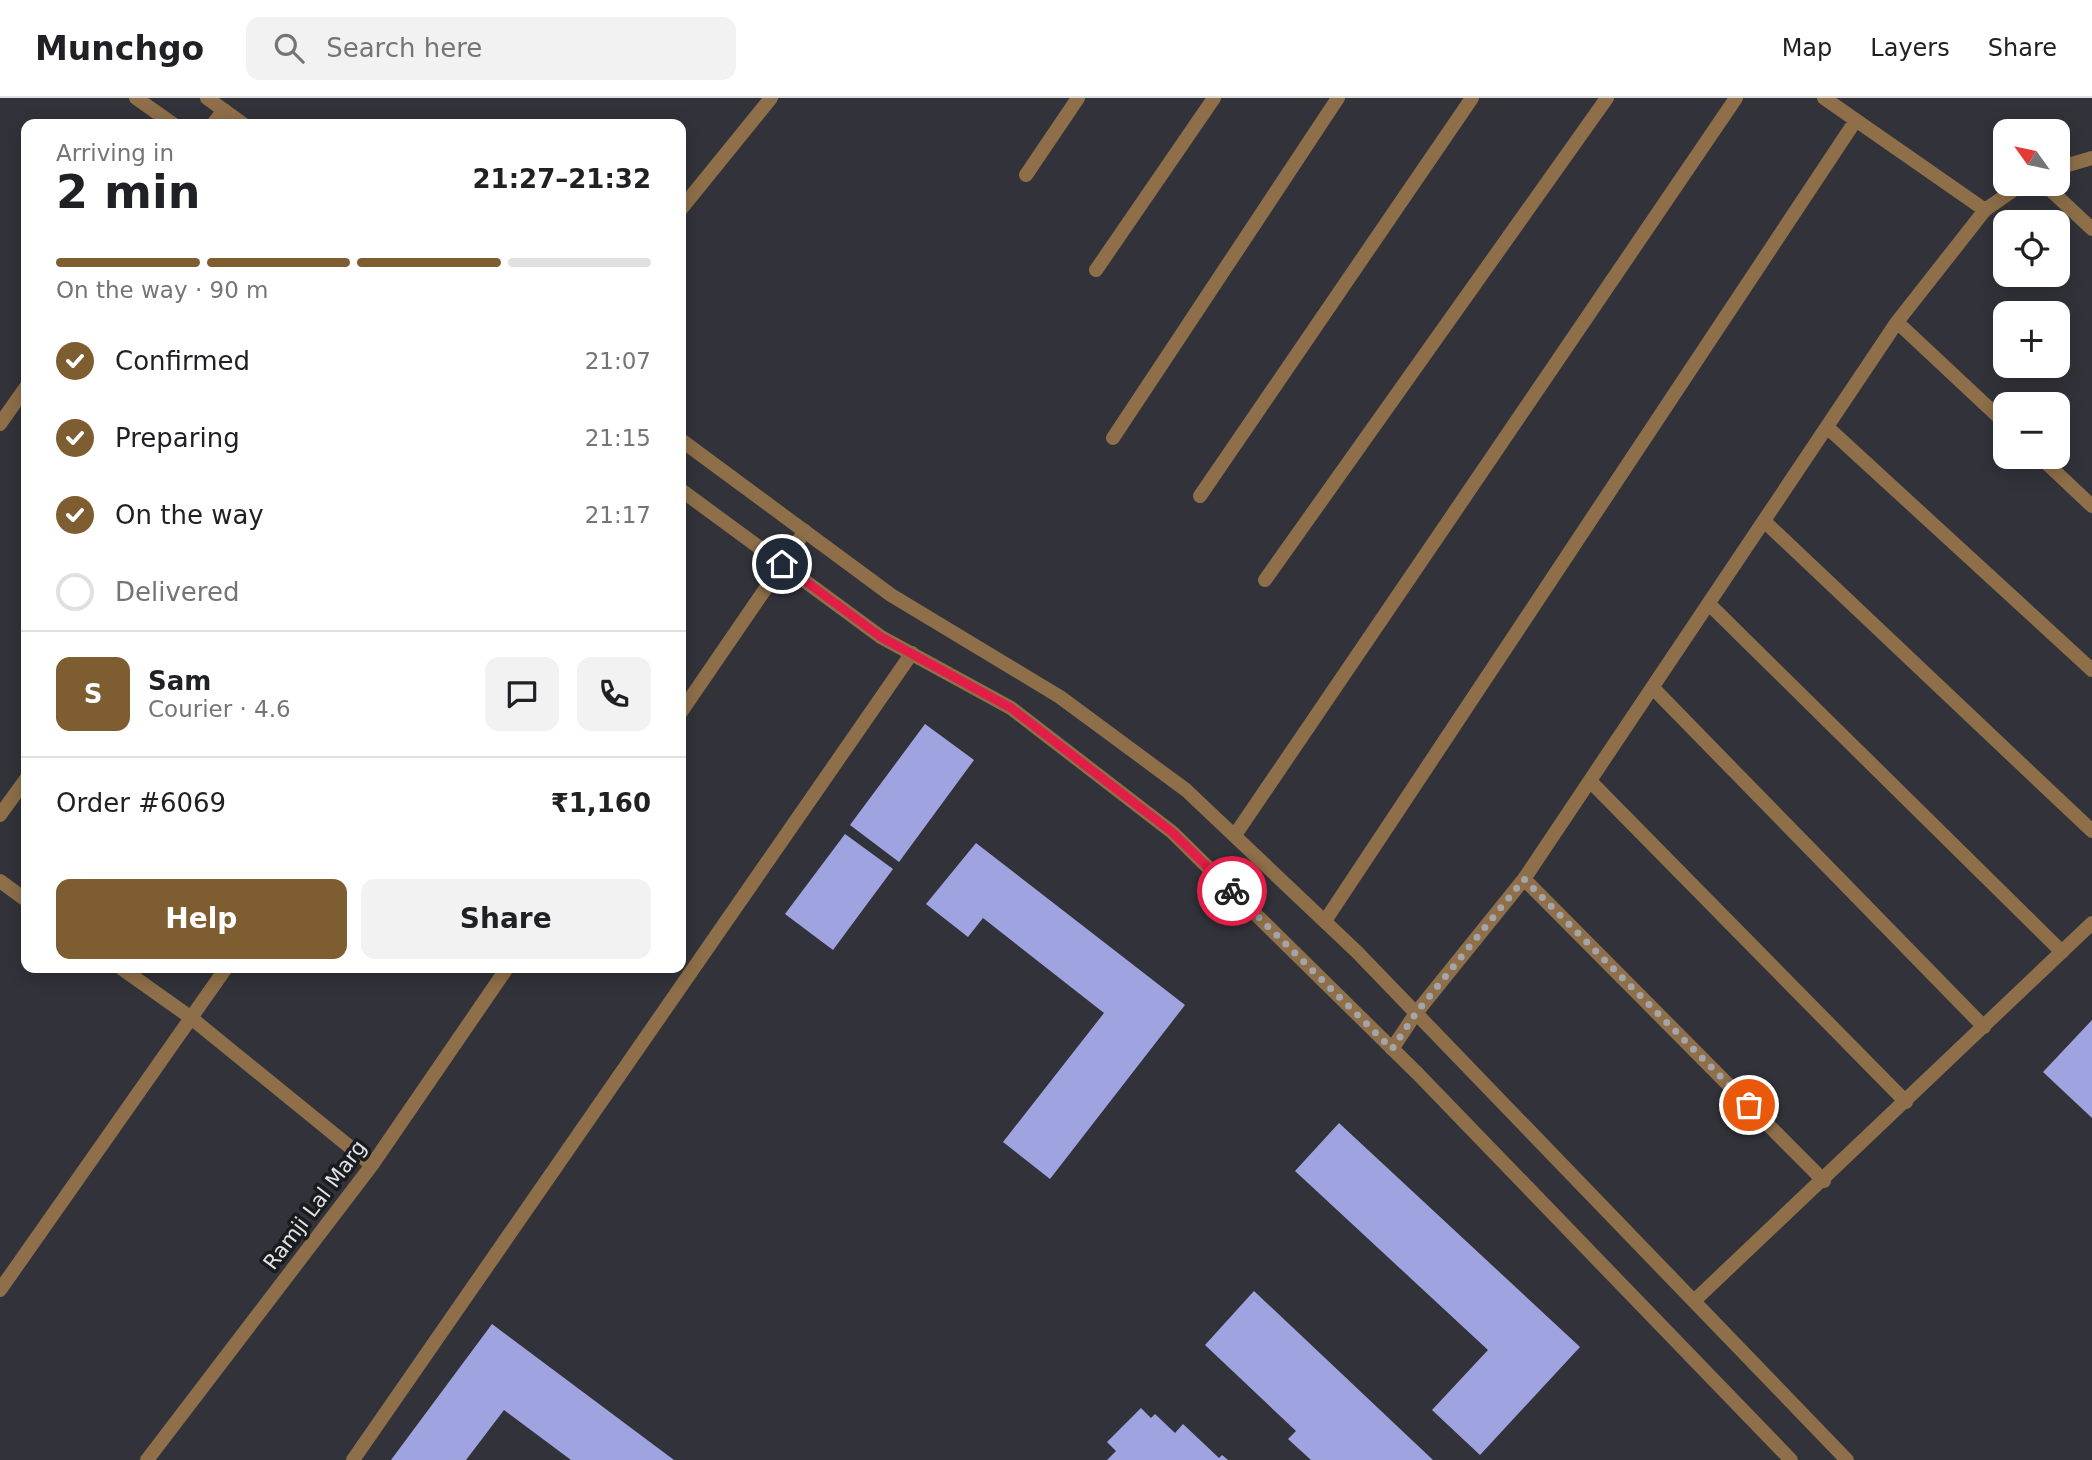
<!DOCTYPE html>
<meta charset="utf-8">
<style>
body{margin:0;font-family:"DejaVu Sans",sans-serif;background:#f2f2f2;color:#202124;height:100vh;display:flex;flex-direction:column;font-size:26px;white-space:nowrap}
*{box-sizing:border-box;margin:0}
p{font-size:23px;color:#757577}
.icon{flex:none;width:38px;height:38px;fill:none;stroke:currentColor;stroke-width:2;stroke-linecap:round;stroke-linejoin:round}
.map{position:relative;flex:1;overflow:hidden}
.sheet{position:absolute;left:21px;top:21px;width:665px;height:854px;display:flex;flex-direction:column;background:#fff;border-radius:14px;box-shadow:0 4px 18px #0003}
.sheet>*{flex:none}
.needle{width:46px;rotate:303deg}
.buttons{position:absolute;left:1993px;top:21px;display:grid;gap:14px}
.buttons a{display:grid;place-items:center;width:77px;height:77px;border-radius:14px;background:#fff;box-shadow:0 4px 18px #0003;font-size:35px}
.pin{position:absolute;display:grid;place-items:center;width:60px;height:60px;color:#fff;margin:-30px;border:4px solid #fff;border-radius:50%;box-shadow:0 2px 7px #0007}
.courier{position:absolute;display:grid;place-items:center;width:70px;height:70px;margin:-35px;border:5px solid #e11d48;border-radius:50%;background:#fff;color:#222;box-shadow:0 2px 9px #0007}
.summary em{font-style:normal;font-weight:800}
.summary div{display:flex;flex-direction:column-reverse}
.summary{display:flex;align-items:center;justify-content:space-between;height:119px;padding:0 35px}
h1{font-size:46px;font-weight:800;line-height:52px}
.bar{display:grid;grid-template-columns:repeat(4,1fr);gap:10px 7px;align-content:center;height:84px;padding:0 35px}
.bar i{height:9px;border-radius:5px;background:#e0e0e0}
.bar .on{background:#7e5d30}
.bar p{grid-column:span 4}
.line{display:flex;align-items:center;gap:18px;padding:0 35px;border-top:2px solid #e0e0e0}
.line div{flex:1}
.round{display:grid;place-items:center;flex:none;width:74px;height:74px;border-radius:14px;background:#f2f2f2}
ol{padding:0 35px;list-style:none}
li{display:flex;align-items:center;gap:21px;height:77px}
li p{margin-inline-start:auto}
li .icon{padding:7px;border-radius:50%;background:#7e5d30;color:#fff;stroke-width:4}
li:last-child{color:#757577}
li i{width:38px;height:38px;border:4px solid #e0e0e0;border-radius:50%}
.primary-button{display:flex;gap:14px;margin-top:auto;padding:14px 35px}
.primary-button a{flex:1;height:80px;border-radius:14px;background:#7e5d30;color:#fff;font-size:28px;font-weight:800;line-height:80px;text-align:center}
.primary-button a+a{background:#f2f2f2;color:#202124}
header{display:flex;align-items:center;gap:42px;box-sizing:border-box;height:98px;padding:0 35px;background:#fff;border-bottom:2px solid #e0e0e0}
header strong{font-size:33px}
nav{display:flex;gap:38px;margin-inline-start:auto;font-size:24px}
.search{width:490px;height:63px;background:#f2f2f2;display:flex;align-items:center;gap:18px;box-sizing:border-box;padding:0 24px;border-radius:14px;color:#757577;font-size:26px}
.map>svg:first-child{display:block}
.building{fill:#9fa3e0}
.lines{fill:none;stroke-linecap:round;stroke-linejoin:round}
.minor{stroke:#8e6f49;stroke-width:14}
.tertiary{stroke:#8e6f49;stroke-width:14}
.done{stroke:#a4a5aa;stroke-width:7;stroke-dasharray:0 12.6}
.route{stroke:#e11d48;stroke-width:9}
.labels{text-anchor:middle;stroke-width:7;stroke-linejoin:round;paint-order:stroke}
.street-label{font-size:21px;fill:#e2e2e7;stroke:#1a1b1e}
</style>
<header>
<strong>Munchgo</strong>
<div class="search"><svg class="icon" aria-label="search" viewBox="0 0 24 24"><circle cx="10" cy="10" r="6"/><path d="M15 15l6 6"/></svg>Search here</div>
<nav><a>Map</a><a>Layers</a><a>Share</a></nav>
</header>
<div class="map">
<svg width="2092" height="1362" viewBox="0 0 2092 1362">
<rect width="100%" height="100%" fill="#32333a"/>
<path class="building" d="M925,626L974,662L899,764L850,727Z
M845,736L893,771L833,852L785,816Z
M976,745L1185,907L1050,1081L1003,1044L1104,915L983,820L968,839L926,806Z
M2092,922V1020L2043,974Z
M1339,1025L1580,1249L1480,1357L1432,1312L1488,1252L1295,1073Z
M1254,1193L1433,1362H1311L1288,1341L1296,1333L1205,1247Z
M492,1226L674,1362H571L504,1312L466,1362H391Z
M1141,1310L1151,1320L1155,1316L1175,1335L1183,1326L1219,1360L1222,1357L1228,1362H1107L1116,1353L1107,1344Z"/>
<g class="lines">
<path class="minor" d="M1824,0L1985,112
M213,26L224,12
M2058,70L2092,60
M1026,77L1078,0
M2044,86L2092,131
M681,111L771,0
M1096,172L1214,0
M1897,224L2006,326
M0,326L26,289
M1827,329L2092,572
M1113,340L1338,0
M2040,359L2092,408
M1200,398L1472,0
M1764,423L2092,733
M1265,482L1607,0
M1709,506L2062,854
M1653,590L1984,929
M681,614L805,433
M1590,683L1906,1004
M0,717L26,681
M1235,737L1736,0
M1524,781L1824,1083
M0,783L26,802
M1325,823L1856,22
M121,870L190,919L372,1067
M1392,951L1416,915L1524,781L1897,224L1985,112L2022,86
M0,1192L226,870
M1694,1203L2092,825
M147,1362L372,1067L507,870
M353,1362L912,555"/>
<path class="tertiary" d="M136,0L173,26
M207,0L243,26
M681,342L891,497L1060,599L1186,692L1357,854L1847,1362
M681,392L881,539L1011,610L1172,734L1418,976L1791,1362"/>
</g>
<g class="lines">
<path class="done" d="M1232,793L1392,951L1416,915L1524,781L1749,1007"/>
<path class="route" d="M782,466L881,539L1011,610L1172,734L1232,793"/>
</g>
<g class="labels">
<g class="street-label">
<text transform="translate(315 1107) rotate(-53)" y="7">Ramji Lal Marg</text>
</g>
</g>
</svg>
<div class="buttons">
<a><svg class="needle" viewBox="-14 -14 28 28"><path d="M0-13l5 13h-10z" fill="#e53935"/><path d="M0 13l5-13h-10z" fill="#757577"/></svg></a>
<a><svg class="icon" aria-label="locate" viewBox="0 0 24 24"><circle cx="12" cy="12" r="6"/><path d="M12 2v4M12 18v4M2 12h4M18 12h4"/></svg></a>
<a>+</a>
<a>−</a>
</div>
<div class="pin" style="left:1749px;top:1007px;background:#ea580c"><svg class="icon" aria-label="bag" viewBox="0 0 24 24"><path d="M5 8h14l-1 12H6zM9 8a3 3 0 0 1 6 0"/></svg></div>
<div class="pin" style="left:782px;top:466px;background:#1f2937"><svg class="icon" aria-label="home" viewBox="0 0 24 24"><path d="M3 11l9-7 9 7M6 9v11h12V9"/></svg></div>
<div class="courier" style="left:1232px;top:793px"><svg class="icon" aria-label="bike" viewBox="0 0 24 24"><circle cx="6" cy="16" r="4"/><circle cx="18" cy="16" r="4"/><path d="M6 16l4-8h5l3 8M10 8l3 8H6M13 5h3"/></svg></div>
<section class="sheet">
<div class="summary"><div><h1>2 min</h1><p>Arriving in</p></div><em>21:27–21:32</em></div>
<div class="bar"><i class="on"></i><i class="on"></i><i class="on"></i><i></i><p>On the way · 90 m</p></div>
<ol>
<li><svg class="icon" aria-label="check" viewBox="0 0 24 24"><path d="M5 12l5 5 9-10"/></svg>Confirmed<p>21:07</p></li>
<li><svg class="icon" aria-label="check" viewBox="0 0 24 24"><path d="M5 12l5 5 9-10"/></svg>Preparing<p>21:15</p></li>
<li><svg class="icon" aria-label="check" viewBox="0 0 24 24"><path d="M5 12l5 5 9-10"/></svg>On the way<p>21:17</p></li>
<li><i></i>Delivered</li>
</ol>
<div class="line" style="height:126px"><b class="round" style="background:#7e5d30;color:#fff">S</b><div><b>Sam</b><p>Courier · 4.6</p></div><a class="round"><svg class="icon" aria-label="chat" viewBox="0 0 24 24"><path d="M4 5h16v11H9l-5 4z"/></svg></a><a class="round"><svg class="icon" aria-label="phone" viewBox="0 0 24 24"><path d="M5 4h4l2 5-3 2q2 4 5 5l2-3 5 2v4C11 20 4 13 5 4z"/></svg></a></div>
<div class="line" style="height:91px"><div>Order #6069</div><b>₹1,160</b></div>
<div class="primary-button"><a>Help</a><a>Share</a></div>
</section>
</div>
